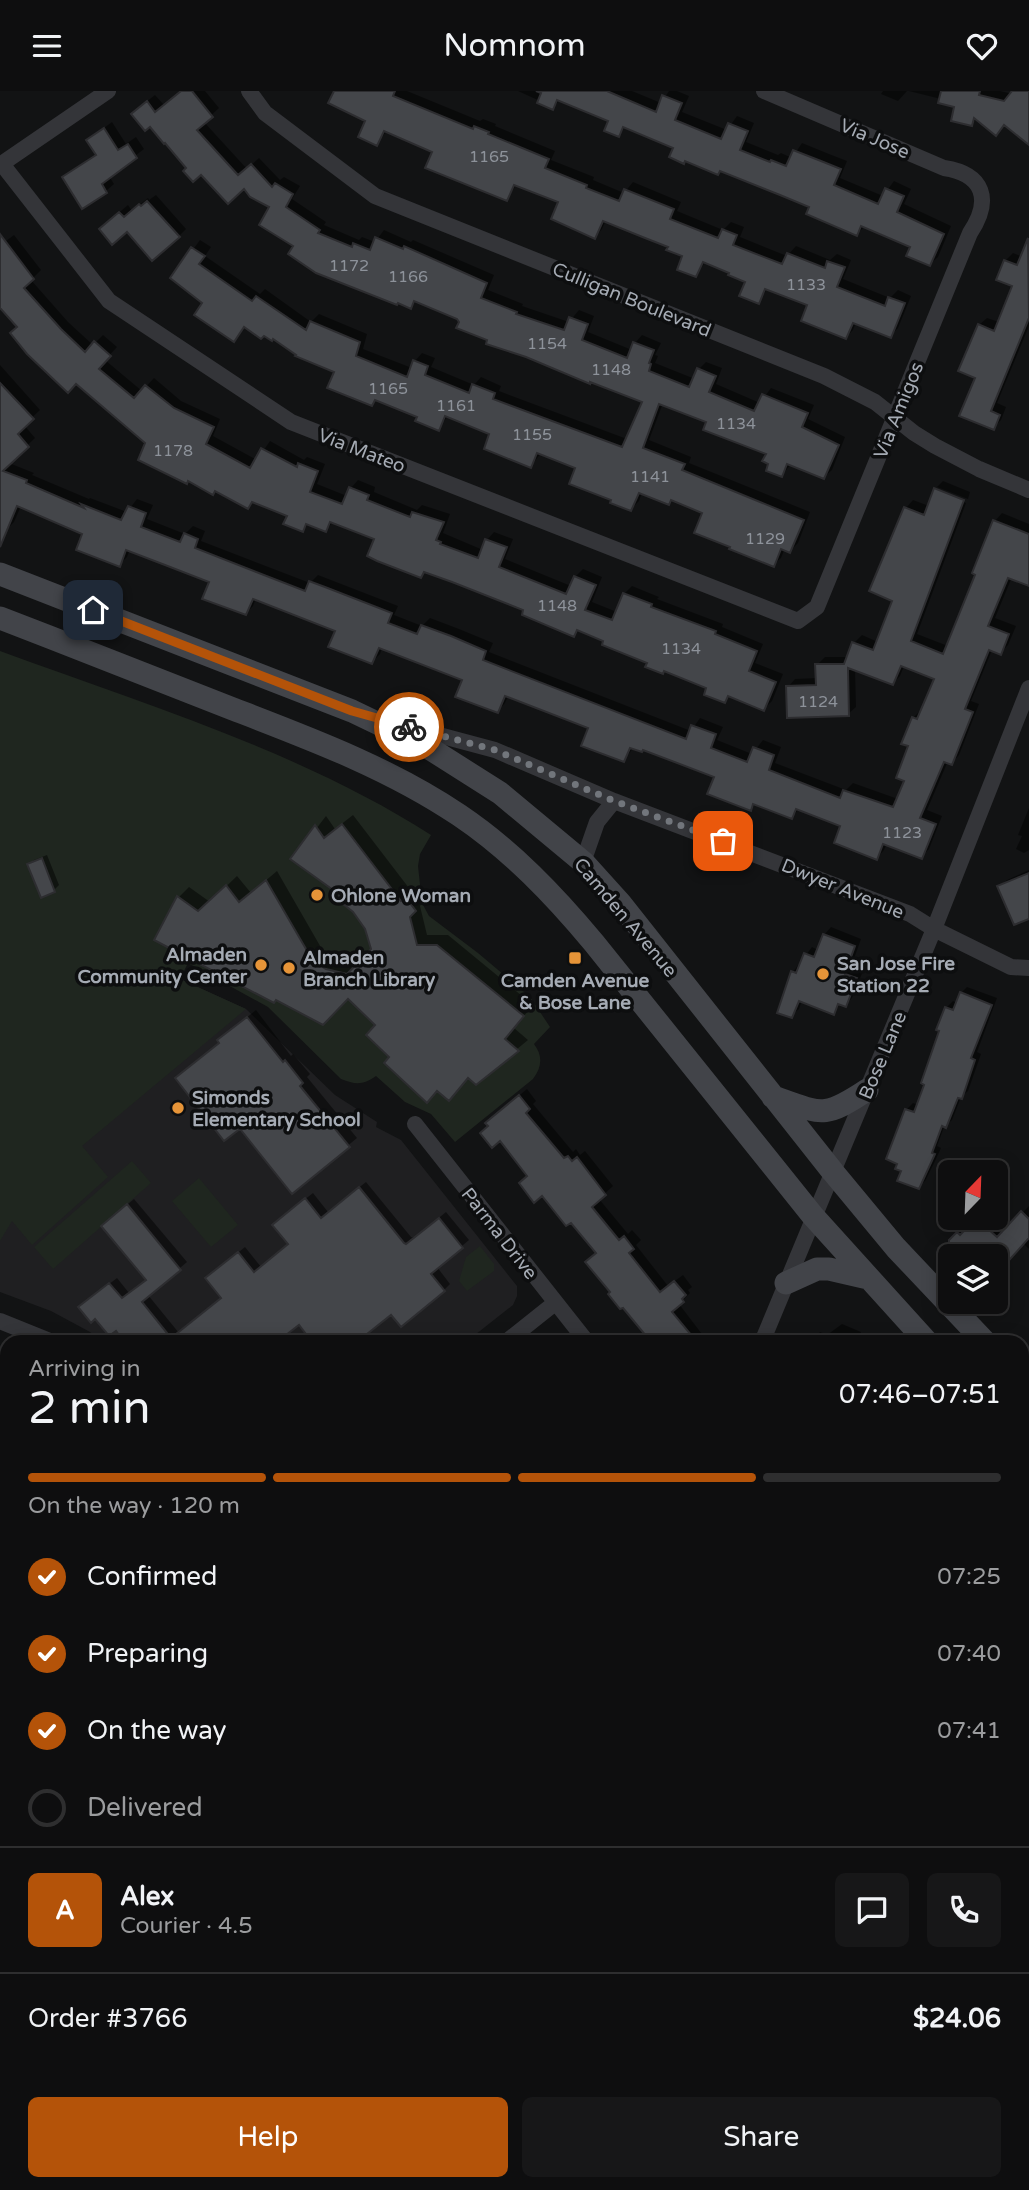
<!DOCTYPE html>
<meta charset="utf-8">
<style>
body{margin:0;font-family:"Varela Round",sans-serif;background:#171718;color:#f1f3f6;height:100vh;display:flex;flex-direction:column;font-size:26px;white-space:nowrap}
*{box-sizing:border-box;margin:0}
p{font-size:23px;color:#9b9c9e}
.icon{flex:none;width:38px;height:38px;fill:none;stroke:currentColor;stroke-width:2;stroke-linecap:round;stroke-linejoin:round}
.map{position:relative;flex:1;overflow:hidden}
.side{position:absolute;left:0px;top:1244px;width:1029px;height:856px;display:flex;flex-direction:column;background:#0e0e0f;border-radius:21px 21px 0 0;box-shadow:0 4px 18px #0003,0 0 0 2px #2e2e2f}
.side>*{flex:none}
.needle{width:46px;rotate:23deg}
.controls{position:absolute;left:938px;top:1069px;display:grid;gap:14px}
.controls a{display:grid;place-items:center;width:70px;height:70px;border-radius:10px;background:#0e0e0f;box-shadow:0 4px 18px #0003,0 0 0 2px #2e2e2f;font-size:35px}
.pin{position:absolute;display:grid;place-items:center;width:60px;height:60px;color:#fff;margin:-30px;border-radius:14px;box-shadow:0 4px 10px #0006}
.courier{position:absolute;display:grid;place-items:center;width:70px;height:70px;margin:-35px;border:5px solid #b45309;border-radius:50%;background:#fff;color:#222;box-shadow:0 2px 9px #0007}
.overview em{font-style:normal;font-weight:600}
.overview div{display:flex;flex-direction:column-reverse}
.overview{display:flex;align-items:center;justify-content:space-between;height:119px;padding:0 28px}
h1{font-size:46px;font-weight:600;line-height:52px}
.bar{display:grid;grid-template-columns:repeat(4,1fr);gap:10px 7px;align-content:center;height:84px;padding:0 28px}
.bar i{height:9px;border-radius:5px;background:#2e2e2f}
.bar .on{background:#b45309}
.bar p{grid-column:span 4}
.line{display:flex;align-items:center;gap:18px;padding:0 28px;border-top:2px solid #2e2e2f}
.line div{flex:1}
.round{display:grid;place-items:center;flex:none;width:74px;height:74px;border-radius:10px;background:#171718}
ol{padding:0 28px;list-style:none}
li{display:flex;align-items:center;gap:21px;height:77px}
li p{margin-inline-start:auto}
li .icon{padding:7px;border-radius:50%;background:#b45309;color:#fff;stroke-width:4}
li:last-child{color:#9b9c9e}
li i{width:38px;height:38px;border:4px solid #2e2e2f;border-radius:50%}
.cta{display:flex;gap:14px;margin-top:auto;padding:14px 28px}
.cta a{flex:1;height:80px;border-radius:10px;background:#b45309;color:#fff;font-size:28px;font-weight:600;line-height:80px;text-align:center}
.cta a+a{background:#171718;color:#f1f3f6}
header{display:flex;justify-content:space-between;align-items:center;height:91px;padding:0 28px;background:#0e0e0f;font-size:32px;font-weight:600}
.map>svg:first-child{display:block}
.built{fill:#1f1f21}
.green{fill:#1f261f}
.shadow{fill:#0007}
.building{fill:#44464a;stroke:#2d2d30;stroke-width:2}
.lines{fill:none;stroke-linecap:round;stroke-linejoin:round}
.street{stroke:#343539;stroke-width:16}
.secondary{stroke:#424449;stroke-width:23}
.done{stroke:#72767c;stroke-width:7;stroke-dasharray:0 12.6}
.route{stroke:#b45309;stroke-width:9}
.poi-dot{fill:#e69438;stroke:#0d0e0f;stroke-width:2.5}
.labels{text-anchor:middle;stroke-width:7;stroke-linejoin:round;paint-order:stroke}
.number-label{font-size:16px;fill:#8d929a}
.street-label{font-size:19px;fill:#a5abb4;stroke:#0d0e0f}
.poi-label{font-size:19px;font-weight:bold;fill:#a5abb4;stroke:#0d0e0f;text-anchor:start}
</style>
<header><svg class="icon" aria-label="menu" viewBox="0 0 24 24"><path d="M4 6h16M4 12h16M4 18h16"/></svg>Nomnom<svg class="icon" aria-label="heart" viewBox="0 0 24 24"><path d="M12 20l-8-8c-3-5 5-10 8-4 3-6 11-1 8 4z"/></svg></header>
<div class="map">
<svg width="1029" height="2099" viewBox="0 0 1029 2099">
<rect width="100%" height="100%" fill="#121314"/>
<path class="built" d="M0,799L180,888L246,918L335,1004L377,1031L376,1036L401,1049L517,1195V1205L513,1214L466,1251H102L90,1241L51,1220L0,1201Z"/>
<path class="green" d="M0,560C144,613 302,661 431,744L420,763L418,775L422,812L429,825L478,862L530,906L550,936L534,953C543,965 542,976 533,988L455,1051L431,1023L405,1011L376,985C363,994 356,994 341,988L268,916L188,872L180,888L246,918L82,1055L108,1086L32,1154L12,1130L0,1150Z
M132,1070L151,1092L53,1178L34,1156Z
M199,1087L238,1134L211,1156L172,1110Z
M480,1155L494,1173V1180L467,1200L459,1190L466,1166Z"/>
<path class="shadow" d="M181,0H205L219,17L204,31L247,78L259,67L280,89L284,86L300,95L292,108L326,131L324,134L359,149L362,146L375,151L384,139L411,151L413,149L494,184L488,199L523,213L522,215L569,231L579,219L594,225L588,241L632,259L635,252L642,244L661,252L655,264L658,265L655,272L695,288L699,278L706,271L722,277L716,293L760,312L771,297L814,314L808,328L845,346L832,379L824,386L791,373L782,384L771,372L768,361L709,330L663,312L649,349L691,366L689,372L810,421L798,452L790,460L785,457L781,467L773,474L705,421L672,408L669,411L642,401L639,410L631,418L571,392L577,376L541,362L531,375L492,342L448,325L438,338L419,325L376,308L372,313L336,280L273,246L245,235L233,249L204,211L173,186L200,149L211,156L205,165L260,203L265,198L311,231L319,223L367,243L363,258L412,277L415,270L422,262L435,267L431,276L474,294L481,286L501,295L499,300L627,348L644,310L489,248L461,231L459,227L417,209L410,216L295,154L272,116L244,96L188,77L141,15L155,4L164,14Z
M336,0H407L480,30L483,28L496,33L495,35L555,60L551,69L594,86L593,89L624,102L633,91L681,111L677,120L723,139L731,131L744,136L740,146L787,165L796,155L830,169L837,163L851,169L843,188L890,207L898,199L911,205L898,237L890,245L856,231L853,239L846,246L809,214L768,197L758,211L747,190L732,181L706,170L696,184L684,164L670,155L606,129L602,138L595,146L560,110L517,93L507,108L434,60L387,40L376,53L367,29Z
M518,0H632L661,12L669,0H677L689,5L682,21L727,39L737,25L754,32L746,51L778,64L781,62L792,67L802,52L829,63L847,70L840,87L883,105L894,90L911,98L904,113L951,135L938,166L930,173L912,155L865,135L857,143L811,116L675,56L626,36L618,43L610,29L561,8L553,16Z
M883,0H907L898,10L881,3Z
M909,0H1000L1013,3L1016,0H1029V52L1005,33L977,27L971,33L956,15L941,8Z
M112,31L126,53L136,46L144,58L109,85L114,93L106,100L83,115L64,86L97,62L88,49Z
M156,104L186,138L179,145L128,138L109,130L128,114L132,120L148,107L149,109Z
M14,144L41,179L31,189L68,231L93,254L103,244L117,256L105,269L142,300L154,287L181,310L220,328L213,345L257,369L270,350L304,369L307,366L325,373L317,393L347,405L351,397L358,389L375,396L374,401L417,419L422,414L450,423L443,442L483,459L487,449L494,441L513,448L505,468L571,495L575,486L583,478L602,486L592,511L617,521L624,503L632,495L659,506L657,508L723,533L722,536L763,553L755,572L783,583L772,610L764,618L731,604L725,610L709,596L605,549L579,538L574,544L526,518L426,480L421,485L376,447L334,430L326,439L309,432L303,439L289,424L254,410L248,416L147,352L19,236L0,214V150L2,153Z
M1029,155V235L997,312L1006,316L1001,329L993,337L977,286L979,234L987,227L999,231L1014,194L1005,170L1013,162L1023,166Z
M0,274L40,319L24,334L35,347L9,372L34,382L32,384L89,408L90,407L127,421L137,408L153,414L147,428L185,443L193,435L205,440L201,450L310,492L318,484L398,515L394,524L422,535L430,527L459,538L493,552L489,561L691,640L700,627L723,636L717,649L752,663L763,649L781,656L775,672L846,699L853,692L898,708L906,689L913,627L921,619L936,587L904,575L900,585L893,592L855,578L856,616L848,623L788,596L795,588L818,587L817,574L825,566H848L854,552L862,544L878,551L895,509L906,417L913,409L929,415L937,397V400L966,412L917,543L948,555L977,483L995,430L1002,422L1029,433V489L1012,486L995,527L1016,535L1008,554L1000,562L992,559L971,610L979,613L959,664L952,672L948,670L927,719L942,725L929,758L921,766L887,752L884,759L877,767L842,734L799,718L792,726L756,712L750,718L716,685L643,657L634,656L624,669L590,636L508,605L505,612L498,620L464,588L382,557L380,563L372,571L337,539L256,507L253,515L246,522L211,490L130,458L127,466L119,474L85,442L21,415L14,431L6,439L0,436Z
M943,390L970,401L968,408L937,396Z
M1029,717V759L1024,762L1016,758L1022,745L1018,744Z
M353,724L412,801L417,798L425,809L420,815L427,844H448L533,914L514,937L528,949L476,992L469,986L449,1008L392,966L378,934L348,906L157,848L179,806L189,796L210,811L237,785L251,802L277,780L323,860L337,868L358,874L373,858L366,837L342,804L293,768L326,725L335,738Z
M47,764L59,794L54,799L29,774L34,769Z
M1029,779V826L1000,796L1007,789Z
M831,836L861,848L851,876L863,880L852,907L845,914L841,912L833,922L802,909L799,918L791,925L793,881L812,856L818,859L824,844Z
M967,896L997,907L977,961L981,963L968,1000L961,1006L952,1029L944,1036L937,1055L941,1057L935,1070L925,1090L918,1096L903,1079L906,1019L913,1012L918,1014L946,917L953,910L957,912L961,902Z
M256,919L291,965L293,963L310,983L307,986L357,1047L292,1101L240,1036L219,949Z
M527,998L536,1010L533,1013L573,1061L576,1058L580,1064L585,1060L613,1095L599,1108L628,1143L632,1139L641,1149L636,1154L668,1195L683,1184L692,1196L688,1199L690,1202L679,1213L708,1251H651L587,1172L598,1162L529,1084L489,1035L495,1025Z
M366,1091L411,1146L414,1147L446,1121L469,1149L437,1176L450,1193L444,1199L391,1221L354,1251H315L299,1232L275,1251H127L87,1210L117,1187L129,1202L148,1188L110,1128L134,1108L187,1171L148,1204L179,1242L223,1206L214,1181L245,1156L261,1176L290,1152L281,1127L313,1102L328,1121Z
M1029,1115V1158L1023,1152L996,1177V1166L951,1150L965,1136L967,1138L978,1127H991L1005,1140Z
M842,1233L861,1241L857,1251H812L820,1241L827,1244Z
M0,1265L7,1267V1339L2,1406L7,1407V1430L0,1458Z
M1029,1465V1493L1022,1499V1468L1025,1470Z
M1023,1541L1029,1542V1598L1022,1596Z
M0,1572H7V1616H0Z
M1022,1682L1029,1683V1726L1022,1724Z
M0,1713H7V1752L0,1751Z
M1022,1778L1029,1779V1815H1022Z
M0,1786H6V1801L0,1807Z
M1029,1911V1967L1022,1968V1912Z
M1022,2011H1029V2063H1022Z
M35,2093H86L85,2099H34Z
M191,2093H240L238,2099H188Z
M335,2093H384L381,2099H349Z
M484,2093H528L532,2095L530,2099H481Z
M584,2093H640L638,2099H591L593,2096Z"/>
<path class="building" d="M181,0H192L213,26L197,39L238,84L251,73L272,96L275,92L293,103L286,116L320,139L318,142L352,156L353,152L370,159L375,146L403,158L404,155L487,192L481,207L517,221L516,223L564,239L569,226L588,233L582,249L627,267L633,251L654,259L649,272L651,273L649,280L689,296L697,277L716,285L709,301L754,320L762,303L808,322L802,336L839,354L824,388L787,373L782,386L766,380L768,373L762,370L766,363L703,339L706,331L659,313L643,357L685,373L682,379L804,429L790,462L781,458L774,476L729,458L730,456L694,442L702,422L671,409L669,414L639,402L631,420L610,412L611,409L569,393L575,377L537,362L531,377L484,358L489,343L445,325L439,340L415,330L417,326L375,309L372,315L327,297L334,281L295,265L296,264L273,248L272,250L264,245L261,248L244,236L234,251L194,224L202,212L170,187L191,156L205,165L199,173L252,210L256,205L306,239L310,230L360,251L356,265L407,286L413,269L428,275L425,284L469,302L472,293L495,302L493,308L622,356L642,311L590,291V293L526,266L486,253L487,249L456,237L459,231L457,228L414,210L411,218L398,212L397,214L316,182L288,163L293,155L259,134L269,116L250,106L244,98L228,113L201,84L193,91L183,80L186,77L165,52L164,53L150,36L145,40L131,23L147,10L155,21Z
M334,0H395L393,5L473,38L474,35L489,41L488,43L549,68L545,77L587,94L586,97L619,110L624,98L674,118L670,128L718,147L722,138L737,144L733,154L782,173L787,162L825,177L827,170L845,176L837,196L885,215L888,206L905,212L891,247L853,232L846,248L801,230L807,214L765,198L759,213L739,205L745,191L728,184L729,182L703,171L696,186L677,179L682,165L666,159L668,156L645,147L603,130L595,148L551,128L558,111L514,94L507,110L425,77L432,61L384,40L377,55L358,46L365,30L328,12Z
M536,0H607L656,21L662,4L682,12L675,29L721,48L728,32L748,40L740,59L770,71L771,69L786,75L793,59L821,70L841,78L834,94L878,113L885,97L904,105L897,121L944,143L930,175L906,165L910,156L861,135L857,145L806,123L809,116L780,104L720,80L718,84L685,70L684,73L669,66L673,57L623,36L619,46L604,40L608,30L557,9L553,19L537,12L541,2Z
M941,0H980L979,4L1004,10L1012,0H1029V54L1004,34L996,45L974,27L972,35L951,30L954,16L938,12Z
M104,37L118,59L128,53L137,67L102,93L107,102L82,118L62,86L96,64L86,49Z
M147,110L180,146L152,170L127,141L112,154L99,138L119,121L124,126L139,113L141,115Z
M0,143L34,188L24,197L61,238L85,261L94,250L111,265L99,278L134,307L145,294L174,317L214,336L206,353L250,377L261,357L297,376L298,372L318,380L310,401L342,413L349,396L369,404L367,409L410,426L412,421L444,431L436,449L441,451L440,453L478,467L485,448L507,456L499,476L566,503L574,485L596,494L585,519L612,529L623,502L652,513L651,516L716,540L715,543L757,560L749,580L776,591L764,620L728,605L725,612L704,604L706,597L664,580L663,583L645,576L647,572L602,554L603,550L577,539L574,546L522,524L523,519L452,491L424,481L421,487L377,470L367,465L374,448L330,431L326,441L306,433L303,441L283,433L287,425L252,411L248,418L215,400L213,404L188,390L187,393L138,369L145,352L76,293L68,302L27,263L10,242L17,236L0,217Z
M1028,147L1029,227L991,320L1000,324L994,339L959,325L975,287L958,280L978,233L994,240L1012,195L996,189L1004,169L1017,174Z
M0,292L34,328L18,343L29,356L3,380L27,389L26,392L84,417L81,413L121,429L128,415L146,422L141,436L180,451L184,442L198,448L195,457L305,500L309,490L325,496L392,522L388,532L417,543L421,534L451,545L486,560L483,569L686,648L691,634L716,643L711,657L747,671L753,656L774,664L769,679L840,707L843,699L893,716L904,690L896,687L908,655L901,653L912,626L917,628L934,588L901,575L893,594L848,577L849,625L787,627L786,595L816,594L815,573H844L852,551L873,559L892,510L869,500L904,416L924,424L934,397L964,409L911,550L943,563L975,484L972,482L993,429L1029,443V495L1008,487L988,535L1009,543L1001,564L989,559L965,618L973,621L952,674L944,671L920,727L936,733L922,768L883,753L877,769L834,752L840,735L796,718L792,728L753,713L751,720L707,703L714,686L643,659L642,661L630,657L624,671L581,655L588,637L505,605L498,622L455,606L462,589L379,557L372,573L328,556L335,540L253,508L246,524L202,508L209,491L165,474L126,459L120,476L76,459L82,443L17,415L0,456Z
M342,733L401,810L406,807L416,820L410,826L417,854H437L524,925L505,948L519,960L476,994L468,987L449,1010L437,1000L427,1012L384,972L389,966L366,944L375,934L348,908L323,934L276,909L274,912L154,849L177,805L198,820L226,794L239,811L266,789L313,870L326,878L347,883L371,858L365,838L353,821L337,808L340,804L290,768L315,734L324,747Z
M42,767L55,801L41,807L27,773Z
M1029,782V828L1014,834L997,795Z
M823,843L855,855L845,883L857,887L846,916L838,913L834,924L799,910L792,927L777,922L791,880L796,882L804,862L814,866Z
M960,901L992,914L971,967L975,969L962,1008L958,1007L946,1037L942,1035L932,1062L935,1063L919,1098L897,1090L901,1080L895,1078L897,1073L886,1068L905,1018L914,1021L924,994L921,992L939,940L936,939L945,916L953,919Z
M247,926L283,971L285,969L303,992L300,995L350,1056L292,1103L240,1038L224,1050L175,987L219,952L217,949Z
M519,1004L530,1018L526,1022L564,1067L568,1065L572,1070L577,1066L606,1104L592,1116L619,1149L624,1145L634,1158L629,1162L660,1201L674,1190L686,1204L682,1208L684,1211L672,1221L697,1251H651L623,1217L620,1218L608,1203L610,1201L585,1171L596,1162L571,1132L566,1135L542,1105L534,1112L519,1092L527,1085L500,1050L492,1057L480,1042L488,1035L485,1032Z
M359,1096L404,1152L406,1153L439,1127L463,1157L431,1183L445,1200L401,1236L391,1224L357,1251H312L299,1234L277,1251H124L116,1240L109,1245L95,1228L91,1232L78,1216L109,1192L122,1207L146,1189L101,1135L127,1113L181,1179L142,1211L171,1247L221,1207L205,1187L238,1161L254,1181L288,1153L272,1134L305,1107L321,1127Z
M1021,1120L1029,1128V1147L1003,1176L996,1169V1166H949V1149L957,1141L960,1144L976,1127L997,1146Z"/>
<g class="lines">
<path class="street" d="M249,0L265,22L375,105L824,285L875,311L914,342L935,355L979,378L1029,399
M2,73L109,210L291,331L798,530L817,516L970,142C992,109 984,83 944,77L764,0
M0,74L108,0
M394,632L495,659L614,710L910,823L934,838L1011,876L1029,877
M583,771L597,731L614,710
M415,1033L587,1251
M0,1230L52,1251
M506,1251L555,1212
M762,1251L934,838L1029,597
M1022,1646L1029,1648
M0,1665H7
M1022,1866L1029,1865
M125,2099V2093
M416,2099L419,2093"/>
<path class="secondary" d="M0,483L352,620L429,657L500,702L583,771L620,812L833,1081L896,1157L985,1251
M0,527C78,557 156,588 233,618C311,648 389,677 459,724C511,759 554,804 594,852L813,1125L927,1251
M773,1006C821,1022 822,1029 867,999
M786,1192L817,1178H829L868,1187
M1022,1287L1029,1294
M1022,1344L1029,1350"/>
</g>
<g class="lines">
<path class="done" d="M409,636L495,659L614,710L723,750"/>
<path class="route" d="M93,519L352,620L409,636"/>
</g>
<g class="poi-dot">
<circle cx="317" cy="804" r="7"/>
<rect x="568" y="860" width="14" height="14" rx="3.5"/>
<circle cx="261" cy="874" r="7"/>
<circle cx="289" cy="877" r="7"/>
<circle cx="823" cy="883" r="7"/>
<circle cx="178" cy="1017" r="7"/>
</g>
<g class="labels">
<g class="number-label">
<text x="489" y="71">1165</text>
<text x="349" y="180">1172</text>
<text x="408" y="191">1166</text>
<text x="806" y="199">1133</text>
<text x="547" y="258">1154</text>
<text x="611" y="284">1148</text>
<text x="388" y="303">1165</text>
<text x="456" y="320">1161</text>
<text x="736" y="338">1134</text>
<text x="532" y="349">1155</text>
<text x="173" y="365">1178</text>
<text x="650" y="391">1141</text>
<text x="765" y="453">1129</text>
<text x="557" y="520">1148</text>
<text x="681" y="563">1134</text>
<text x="818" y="616">1124</text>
<text x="902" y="747">1123</text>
</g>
<g class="street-label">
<text transform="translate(875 47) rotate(23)" y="7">Via Jose</text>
<text transform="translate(632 208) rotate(22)" y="7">Culligan Boulevard</text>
<text transform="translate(898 319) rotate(-68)" y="7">Via Amigos</text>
<text transform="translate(362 359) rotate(21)" y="7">Via Mateo</text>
<text transform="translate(843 797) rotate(22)" y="7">Dwyer Avenue</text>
<text transform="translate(626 826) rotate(50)" y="7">Camden Avenue</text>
<text transform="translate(882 964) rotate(-67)" y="7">Bose Lane</text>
<text transform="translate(500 1142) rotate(52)" y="7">Parma Drive</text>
</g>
<g class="poi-label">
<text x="331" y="811">Ohlone Woman</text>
<text x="247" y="870" text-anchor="end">Almaden<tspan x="247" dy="22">Community Center</tspan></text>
<text x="303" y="873">Almaden<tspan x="303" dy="22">Branch Library</tspan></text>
<text x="837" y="879">San Jose Fire<tspan x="837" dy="22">Station 22</tspan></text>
<text x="575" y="896" text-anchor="middle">Camden Avenue<tspan x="575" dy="22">&amp; Bose Lane</tspan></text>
<text x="192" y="1013">Simonds<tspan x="192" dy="22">Elementary School</tspan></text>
</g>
</g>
</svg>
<div class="controls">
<a><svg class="needle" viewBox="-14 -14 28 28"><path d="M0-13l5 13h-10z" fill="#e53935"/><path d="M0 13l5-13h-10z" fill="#9b9c9e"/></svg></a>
<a><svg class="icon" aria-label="layers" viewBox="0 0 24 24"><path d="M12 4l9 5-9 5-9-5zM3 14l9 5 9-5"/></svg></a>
</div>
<div class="pin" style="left:723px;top:750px;background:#ea580c"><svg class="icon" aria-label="bag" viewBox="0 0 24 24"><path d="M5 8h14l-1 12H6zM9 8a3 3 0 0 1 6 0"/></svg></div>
<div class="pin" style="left:93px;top:519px;background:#1f2937"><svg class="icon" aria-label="home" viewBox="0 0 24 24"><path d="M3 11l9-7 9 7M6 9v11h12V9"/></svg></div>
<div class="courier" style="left:409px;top:636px"><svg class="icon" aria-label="bike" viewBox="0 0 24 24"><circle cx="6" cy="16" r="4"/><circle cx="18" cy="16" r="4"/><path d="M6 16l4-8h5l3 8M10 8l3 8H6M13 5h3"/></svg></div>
<section class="side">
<div class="overview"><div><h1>2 min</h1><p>Arriving in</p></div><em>07:46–07:51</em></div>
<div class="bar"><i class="on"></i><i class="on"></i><i class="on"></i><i></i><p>On the way · 120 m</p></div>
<ol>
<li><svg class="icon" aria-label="check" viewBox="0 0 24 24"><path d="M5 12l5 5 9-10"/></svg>Confirmed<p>07:25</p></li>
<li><svg class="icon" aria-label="check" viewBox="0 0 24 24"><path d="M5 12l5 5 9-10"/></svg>Preparing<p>07:40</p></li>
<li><svg class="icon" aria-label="check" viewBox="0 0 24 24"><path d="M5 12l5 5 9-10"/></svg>On the way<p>07:41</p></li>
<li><i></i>Delivered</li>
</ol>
<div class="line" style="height:126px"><b class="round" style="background:#b45309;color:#fff">A</b><div><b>Alex</b><p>Courier · 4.5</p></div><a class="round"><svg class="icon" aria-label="chat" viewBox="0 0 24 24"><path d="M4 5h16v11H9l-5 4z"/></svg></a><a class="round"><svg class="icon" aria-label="phone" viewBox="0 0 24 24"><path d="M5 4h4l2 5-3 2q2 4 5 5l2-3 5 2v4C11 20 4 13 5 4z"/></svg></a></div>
<div class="line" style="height:91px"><div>Order #3766</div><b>$24.06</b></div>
<div class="cta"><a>Help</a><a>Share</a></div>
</section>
</div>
